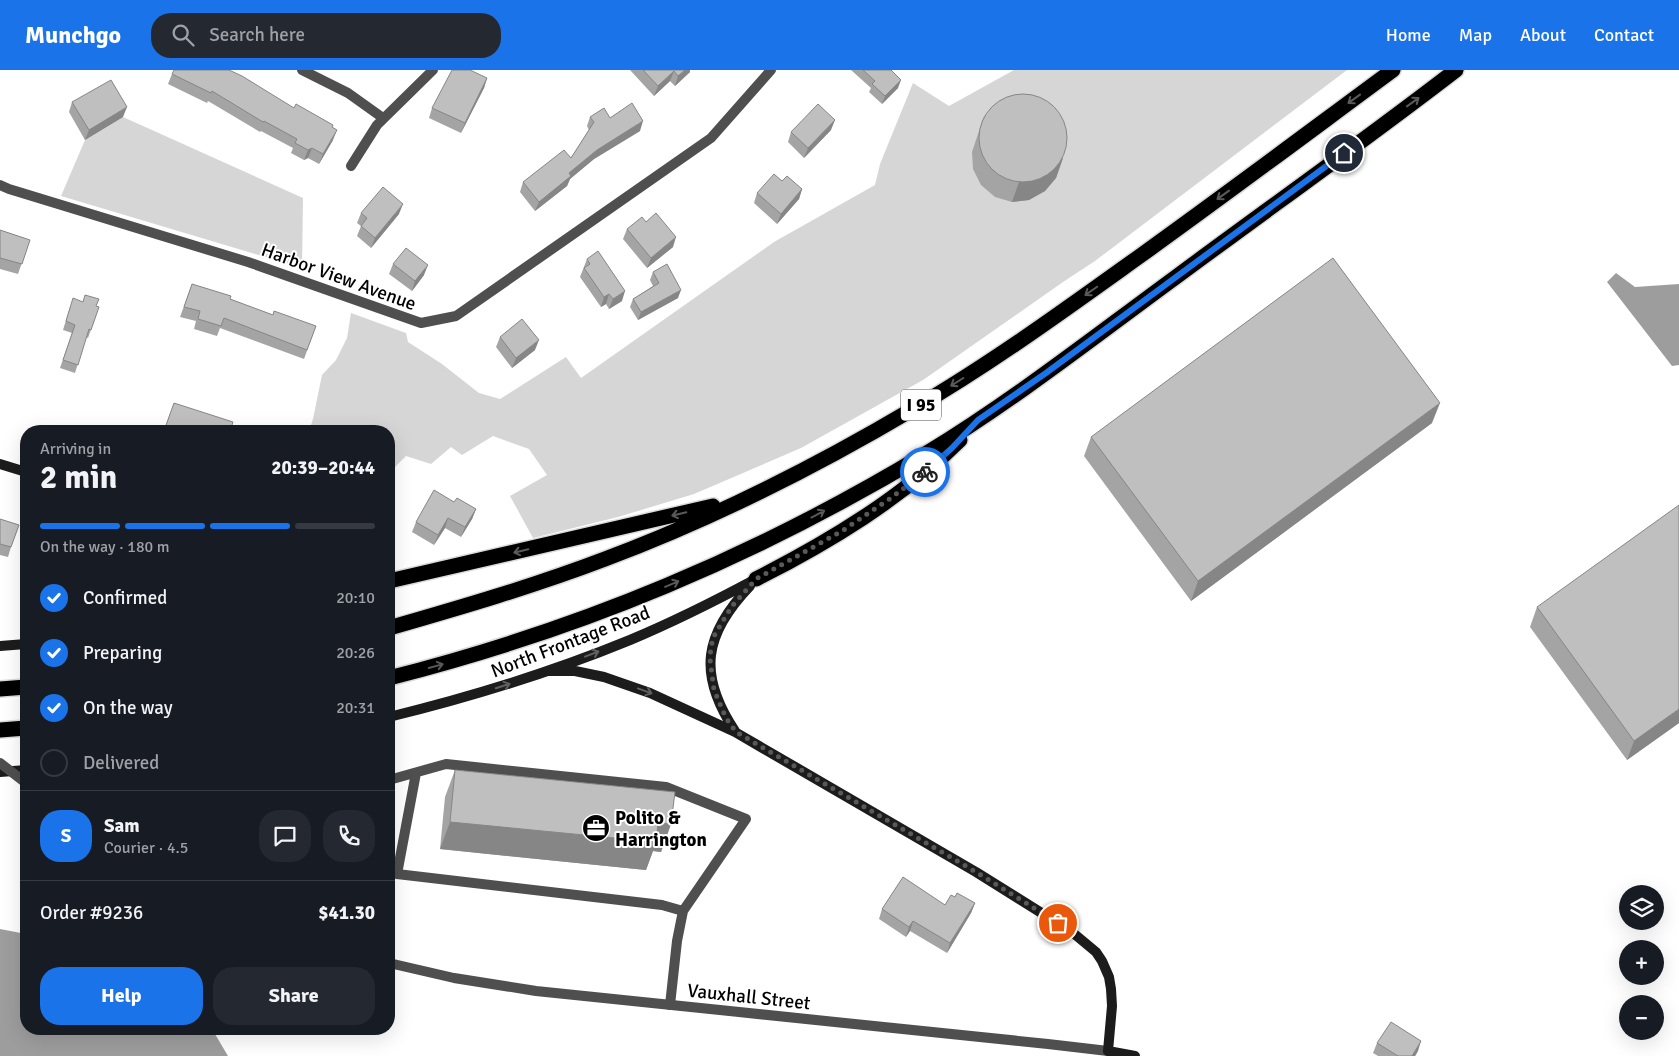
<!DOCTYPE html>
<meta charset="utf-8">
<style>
body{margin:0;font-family:Signika,sans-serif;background:#242831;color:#f1f3f6;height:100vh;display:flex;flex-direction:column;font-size:19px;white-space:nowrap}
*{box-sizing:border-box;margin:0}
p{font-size:16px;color:#9ea1a6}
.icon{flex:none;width:28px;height:28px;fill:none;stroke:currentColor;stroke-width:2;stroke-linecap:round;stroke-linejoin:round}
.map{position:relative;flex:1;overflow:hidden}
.side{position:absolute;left:20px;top:355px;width:375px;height:610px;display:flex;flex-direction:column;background:#171b24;border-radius:20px;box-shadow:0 5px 20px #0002}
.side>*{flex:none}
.buttons{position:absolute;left:1619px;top:815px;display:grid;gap:10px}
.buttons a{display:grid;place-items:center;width:45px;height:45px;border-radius:50%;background:#171b24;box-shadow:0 5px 20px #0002;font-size:25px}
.pin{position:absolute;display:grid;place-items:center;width:42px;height:42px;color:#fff;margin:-21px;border:2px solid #fff;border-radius:50%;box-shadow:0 1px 5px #0007}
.courier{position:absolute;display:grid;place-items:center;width:50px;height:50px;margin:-25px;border:4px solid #1a73e8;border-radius:50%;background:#fff;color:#222;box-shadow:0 1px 6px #0007}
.overview em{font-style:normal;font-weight:700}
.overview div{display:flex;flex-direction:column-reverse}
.overview{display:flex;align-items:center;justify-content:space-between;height:85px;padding:0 20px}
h1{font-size:32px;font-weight:700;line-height:38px}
.bar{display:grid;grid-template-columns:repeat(4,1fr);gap:8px 5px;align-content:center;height:60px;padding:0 20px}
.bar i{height:6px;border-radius:4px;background:#363941}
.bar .current{background:#1a73e8}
.bar p{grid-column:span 4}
.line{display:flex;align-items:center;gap:12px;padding:0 20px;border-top:1px solid #363941}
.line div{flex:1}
.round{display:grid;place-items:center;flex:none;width:52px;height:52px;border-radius:20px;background:#242831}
ol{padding:0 20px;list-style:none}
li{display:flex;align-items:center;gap:15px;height:55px}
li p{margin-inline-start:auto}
li .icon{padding:5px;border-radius:50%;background:#1a73e8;color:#fff;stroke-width:4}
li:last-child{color:#9ea1a6}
li i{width:28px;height:28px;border:2px solid #363941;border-radius:50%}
.primary-button{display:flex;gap:10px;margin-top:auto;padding:10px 20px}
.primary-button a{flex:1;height:58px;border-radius:20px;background:#1a73e8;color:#fff;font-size:20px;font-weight:700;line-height:58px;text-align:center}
.primary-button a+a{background:#242831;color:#f1f3f6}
header{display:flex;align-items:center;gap:30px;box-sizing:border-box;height:70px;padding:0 25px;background:#1a73e8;color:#fff}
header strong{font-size:24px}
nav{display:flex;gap:28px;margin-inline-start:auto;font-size:18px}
.search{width:350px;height:45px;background:#242831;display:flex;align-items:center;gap:12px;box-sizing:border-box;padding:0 18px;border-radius:20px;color:#9ea1a6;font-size:19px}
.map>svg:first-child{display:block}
.green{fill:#d6d6d6}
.water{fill:#9d9d9d}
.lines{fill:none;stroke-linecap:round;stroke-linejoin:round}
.highway-casing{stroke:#dbdbdb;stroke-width:18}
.lane{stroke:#4f4f4f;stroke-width:10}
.street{stroke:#4f4f4f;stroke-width:10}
.secondary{stroke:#1c1c1c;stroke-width:10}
.highway{stroke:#000;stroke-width:15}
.street-bridge{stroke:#4f4f4f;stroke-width:10}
.wall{fill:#a4a4a4}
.shaded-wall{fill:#868686}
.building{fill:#bfbfbf;stroke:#868686}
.oneway{stroke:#595959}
.oneway2{stroke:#606060}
.done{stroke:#595959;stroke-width:5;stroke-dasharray:0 9}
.route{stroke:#1a73e8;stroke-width:6}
.labels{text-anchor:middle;stroke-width:4;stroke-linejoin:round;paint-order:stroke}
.shield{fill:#fff;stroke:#4c4c4c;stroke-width:1}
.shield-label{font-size:18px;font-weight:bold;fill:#000}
.street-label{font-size:19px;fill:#000;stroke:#fff}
.poi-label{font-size:19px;font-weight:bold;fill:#000;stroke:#fff;text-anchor:start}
</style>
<header>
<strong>Munchgo</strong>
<div class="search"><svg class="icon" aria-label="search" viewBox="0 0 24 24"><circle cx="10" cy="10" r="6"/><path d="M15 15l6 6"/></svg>Search here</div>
<nav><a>Home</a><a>Map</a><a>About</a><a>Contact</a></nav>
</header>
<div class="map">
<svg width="1679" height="986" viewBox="0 0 1679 986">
<rect width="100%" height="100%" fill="#fff"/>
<path class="green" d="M1014,0H1347L1095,191L1063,212L923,310L801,378L694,424L618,447L533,468L510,426L547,405L529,379L493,366L462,385L451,377L431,394L406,386L389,403V361H309L313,349L322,305L336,290L347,268L351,243L406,263L408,272L442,294L479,323L500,329L566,287L581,308L774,172L875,115L880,94L913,13L949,36Z
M123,47L303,128L302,198L61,126L85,70Z"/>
<path class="water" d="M1616,203L1635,217L1679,214V295L1672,296L1607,212Z
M0,859L26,864V959H212L228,986H0Z"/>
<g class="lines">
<g class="highway-casing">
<path id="highway" d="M756,509C829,472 902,428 960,370
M389,511L713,436
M389,558C462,537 534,516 605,489C712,449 815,397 913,339C992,293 1066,239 1140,186C1225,125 1309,62 1393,0
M389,608C582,559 756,486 927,383C1014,330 1094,267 1176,207C1269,138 1364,71 1456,0
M0,619L26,617
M0,660L26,658"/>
</g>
<path class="lane" d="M389,710L446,694L666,717L746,749L683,841L677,871L670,935
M389,800L397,804L662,835L683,841
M397,804L416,703"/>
<path class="street" d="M302,0L348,23L383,48
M351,96L377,55L433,0
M0,115L9,119L248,192L421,253L456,246L711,68L771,0
M389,893L454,908L536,921L1048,974L1108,981"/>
<path class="secondary" d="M0,394L26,402
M0,576L26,574
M547,601H575L604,607L650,623L735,662L976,802L1072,862L1096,882L1102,891L1109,907L1111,919L1112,936L1108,981L1135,986
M389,647C471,627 552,602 630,570C673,552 715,531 756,509
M735,661C697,604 704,564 750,516
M0,702L26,700"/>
<use href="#highway" class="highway"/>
<path class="street-bridge" d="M0,693L26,713"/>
</g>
<path class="wall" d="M630,0H690V2L675,16L670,11L654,26Z
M851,0H891L898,18L882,34L869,22L871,18Z
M172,4L294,38L332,57L333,70L319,94L308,88L304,90L291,83L293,78L261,61L260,62L208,31L207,33L168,14Z
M487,8L484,18L461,63L429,48L432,38Z
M72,32L123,47L85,70L69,42Z
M984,46L1063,88L1056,108L1045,121L1029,130L1012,132L995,127L981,115L973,99L972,82Z
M590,47L610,48L640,61L594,89L570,109L567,116L535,141L520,122L523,112L571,88L589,60L587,56Z
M831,60L804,88L788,72L791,62Z
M782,111L802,119L799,129L777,154L754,133L757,123Z
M361,143L399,144L371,178L357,166L361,156L357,153Z
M627,159L673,177L647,198L623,169Z
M0,160L30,170L18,204L0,199Z
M587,189L622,231L609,239L606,234L601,237L580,207Z
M393,194L424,205L412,221L389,204Z
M653,202L678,228L638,250L630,237L633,229L653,216L650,210Z
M192,214L230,229L273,245L316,256L304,289L220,258L217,266L194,259L196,251L180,247Z
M96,236L99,237L88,268L86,267L75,303L60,298L72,263L63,260L70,237Z
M500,267L535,280L512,298L496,277Z
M174,333L230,361H164Z
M1432,353L1191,531L1084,386L1091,367Z
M454,432L476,439L472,449L461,467L445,458L434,475L412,462L416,452Z
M0,449L11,477L8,487L0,485Z
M26,453V468L21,467Z
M1537,537L1679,653L1627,690L1530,557Z
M455,700L671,754L661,782L653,781L646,800L440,779L445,727Z
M955,827L975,833L971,843L947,883L910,861L906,867L879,849L882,839L945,835Z
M1377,973L1418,981L1415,986H1378L1373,983Z"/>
<path class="shaded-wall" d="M685,0H690V2L675,16L678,6Z
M674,1L670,11L654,26L658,16Z
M487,8L484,18L461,63L465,53Z
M901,10L898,18L882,34L885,26Z
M127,37L123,47L85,70L89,60Z
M835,50L831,60L804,88L808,78Z
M643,51L640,61L594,89L570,109L567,116L535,141L539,132L569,103L597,80Z
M337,60L333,70L319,94L323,84Z
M312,78L308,88L304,90L308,80Z
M1063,88L1056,108L1045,121L1029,130L1012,132L1019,112Z
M802,119L799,129L777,154L781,144Z
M403,134L399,144L371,178L375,168Z
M676,167L673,177L647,198L651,188Z
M428,195L424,205L412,221L415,211Z
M681,220L678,228L638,250L641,242Z
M625,221L622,231L609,239L613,229Z
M609,224L606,234L601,237L604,227Z
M539,270L535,280L512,298L516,288Z
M1440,333L1432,353L1191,531L1198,511Z
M476,439L472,449L461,467L465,457Z
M448,448L445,458L434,475L438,465Z
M1679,639V653L1627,690L1634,671Z
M450,752L658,753L671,754L661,782L653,781L646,800L440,779Z
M975,833L971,843L947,883L950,873Z
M913,851L910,861L906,867L909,857Z
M1421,971L1418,981L1415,986H1412Z"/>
<path class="building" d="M174,0H229L242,6L294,38L296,34L333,55L332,57L337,60L323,84L312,78L308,80L295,73L297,69L264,51L263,52L212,21L211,23L172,4Z
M452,0H470L487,8L465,53L432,38Z
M643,0H685L678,6L674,1L658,16Z
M863,0H891L901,10L885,26L872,14L875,11Z
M111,10L127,37L89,60L72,32Z
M979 68a44 44 0 1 1 88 0a44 44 0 1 1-88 0Z
M632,33L643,51L597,80L569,103L571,106L539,132L523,112L564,80L571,88L594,52L590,47L604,38L610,48Z
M818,34L835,50L808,78L791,62Z
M774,104L782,111L787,106L802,119L781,144L757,123Z
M383,117L403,134L375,168L361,156L367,148L361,143Z
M656,143L676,167L651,188L627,159L642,147L646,152Z
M0,160L30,170L22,194L0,188Z
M406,178L428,195L415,211L393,194Z
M598,181L625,221L613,229L609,224L604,227L584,198L590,194L587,189Z
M1333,188L1440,333L1198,511L1091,367Z
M667,194L681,220L641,242L633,229L659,213L653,202Z
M192,214L231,226L230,229L273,245L274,241L316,256L307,280L224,248L221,256L198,249L200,241L184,237Z
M85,225L99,229L96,236L99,237L91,260L89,259L78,295L63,290L75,255L66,251L73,228L83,232Z
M522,249L539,270L516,288L500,267Z
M174,333L233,352L230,361H174L165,358Z
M434,420L454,432L457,428L476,439L465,457L448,448L438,465L416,452Z
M1679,435V639L1634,671L1537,537Z
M0,449L19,455L11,477L0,474Z
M455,700L675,722L671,754L658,753L656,772L450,752Z
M903,807L945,835L951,825L955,827L957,823L975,833L950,873L913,851L909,857L882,839Z
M1391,952L1421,971L1412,986H1398L1377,973Z"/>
<defs><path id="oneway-shaft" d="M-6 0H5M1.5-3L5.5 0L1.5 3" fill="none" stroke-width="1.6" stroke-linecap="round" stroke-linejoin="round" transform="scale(1.25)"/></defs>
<g class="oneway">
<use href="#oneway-shaft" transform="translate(1354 29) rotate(144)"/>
<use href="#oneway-shaft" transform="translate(1413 32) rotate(-36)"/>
<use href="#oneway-shaft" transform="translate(1223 125) rotate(144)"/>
<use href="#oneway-shaft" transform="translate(1091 221) rotate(145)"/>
<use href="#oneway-shaft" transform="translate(957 312) rotate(148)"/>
<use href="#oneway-shaft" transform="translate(679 444) rotate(167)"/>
<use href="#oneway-shaft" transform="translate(818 444) rotate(-28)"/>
<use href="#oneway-shaft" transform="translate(521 481) rotate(167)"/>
<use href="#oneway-shaft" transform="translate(672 514) rotate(-23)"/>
<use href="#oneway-shaft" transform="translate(436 596) rotate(-15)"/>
</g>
<g class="oneway2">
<use href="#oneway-shaft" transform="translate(592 584) rotate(-21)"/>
<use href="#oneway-shaft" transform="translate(503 616) rotate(-18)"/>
<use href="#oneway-shaft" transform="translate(645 621) rotate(20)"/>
</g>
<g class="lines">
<path class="done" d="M925,402L891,428L842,461L756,509L732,536L715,564L711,576L710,589L714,620L726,648L736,662L976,802L1058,853"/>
<path class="route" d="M925,402L952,378L978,350L1046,303L1344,83"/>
</g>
<defs>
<g id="office-disc" transform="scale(1.4375)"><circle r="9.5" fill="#000" stroke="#fff"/><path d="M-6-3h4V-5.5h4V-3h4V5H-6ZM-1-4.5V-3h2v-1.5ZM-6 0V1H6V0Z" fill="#fff"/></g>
</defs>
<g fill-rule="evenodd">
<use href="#office-disc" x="596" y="758"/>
</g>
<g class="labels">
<rect class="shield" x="901" y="319.5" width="40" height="31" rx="4"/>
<g class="shield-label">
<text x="921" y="341">I 95</text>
</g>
<g class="street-label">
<text transform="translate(339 206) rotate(20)" y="7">Harbor View Avenue</text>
<text transform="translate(570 571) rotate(-21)" y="7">North Frontage Road</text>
<text transform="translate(749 926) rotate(6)" y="7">Vauxhall Street</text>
</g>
<g class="poi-label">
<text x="615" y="754">Polito &amp;<tspan x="615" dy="22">Harrington</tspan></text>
</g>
</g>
</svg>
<div class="buttons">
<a><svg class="icon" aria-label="layers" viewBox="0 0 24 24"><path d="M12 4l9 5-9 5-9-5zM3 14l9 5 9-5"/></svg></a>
<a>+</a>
<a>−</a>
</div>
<div class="pin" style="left:1058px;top:853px;background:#ea580c"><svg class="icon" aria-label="bag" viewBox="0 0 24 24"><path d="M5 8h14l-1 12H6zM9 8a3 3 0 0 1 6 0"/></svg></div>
<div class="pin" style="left:1344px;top:83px;background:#1f2937"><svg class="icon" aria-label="home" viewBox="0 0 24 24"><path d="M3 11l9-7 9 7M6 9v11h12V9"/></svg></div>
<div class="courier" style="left:925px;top:402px"><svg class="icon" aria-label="bike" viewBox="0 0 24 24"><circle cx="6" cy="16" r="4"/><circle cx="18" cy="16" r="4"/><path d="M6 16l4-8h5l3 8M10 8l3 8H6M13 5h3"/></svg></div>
<section class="side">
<div class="overview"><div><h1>2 min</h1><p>Arriving in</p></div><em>20:39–20:44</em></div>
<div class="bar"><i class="current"></i><i class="current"></i><i class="current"></i><i></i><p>On the way · 180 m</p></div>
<ol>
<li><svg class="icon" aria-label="check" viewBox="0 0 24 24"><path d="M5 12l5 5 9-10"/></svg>Confirmed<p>20:10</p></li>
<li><svg class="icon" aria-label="check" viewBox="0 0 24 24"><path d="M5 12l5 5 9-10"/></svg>Preparing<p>20:26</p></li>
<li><svg class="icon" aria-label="check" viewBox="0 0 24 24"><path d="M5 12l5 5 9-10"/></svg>On the way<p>20:31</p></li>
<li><i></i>Delivered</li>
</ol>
<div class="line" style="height:90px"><b class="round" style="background:#1a73e8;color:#fff">S</b><div><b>Sam</b><p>Courier · 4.5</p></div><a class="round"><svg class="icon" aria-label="chat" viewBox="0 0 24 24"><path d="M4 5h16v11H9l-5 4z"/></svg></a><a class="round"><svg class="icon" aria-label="phone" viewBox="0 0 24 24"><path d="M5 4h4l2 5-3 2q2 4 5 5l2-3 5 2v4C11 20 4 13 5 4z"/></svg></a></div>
<div class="line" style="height:65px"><div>Order #9236</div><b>$41.30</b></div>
<div class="primary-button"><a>Help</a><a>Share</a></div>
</section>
</div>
